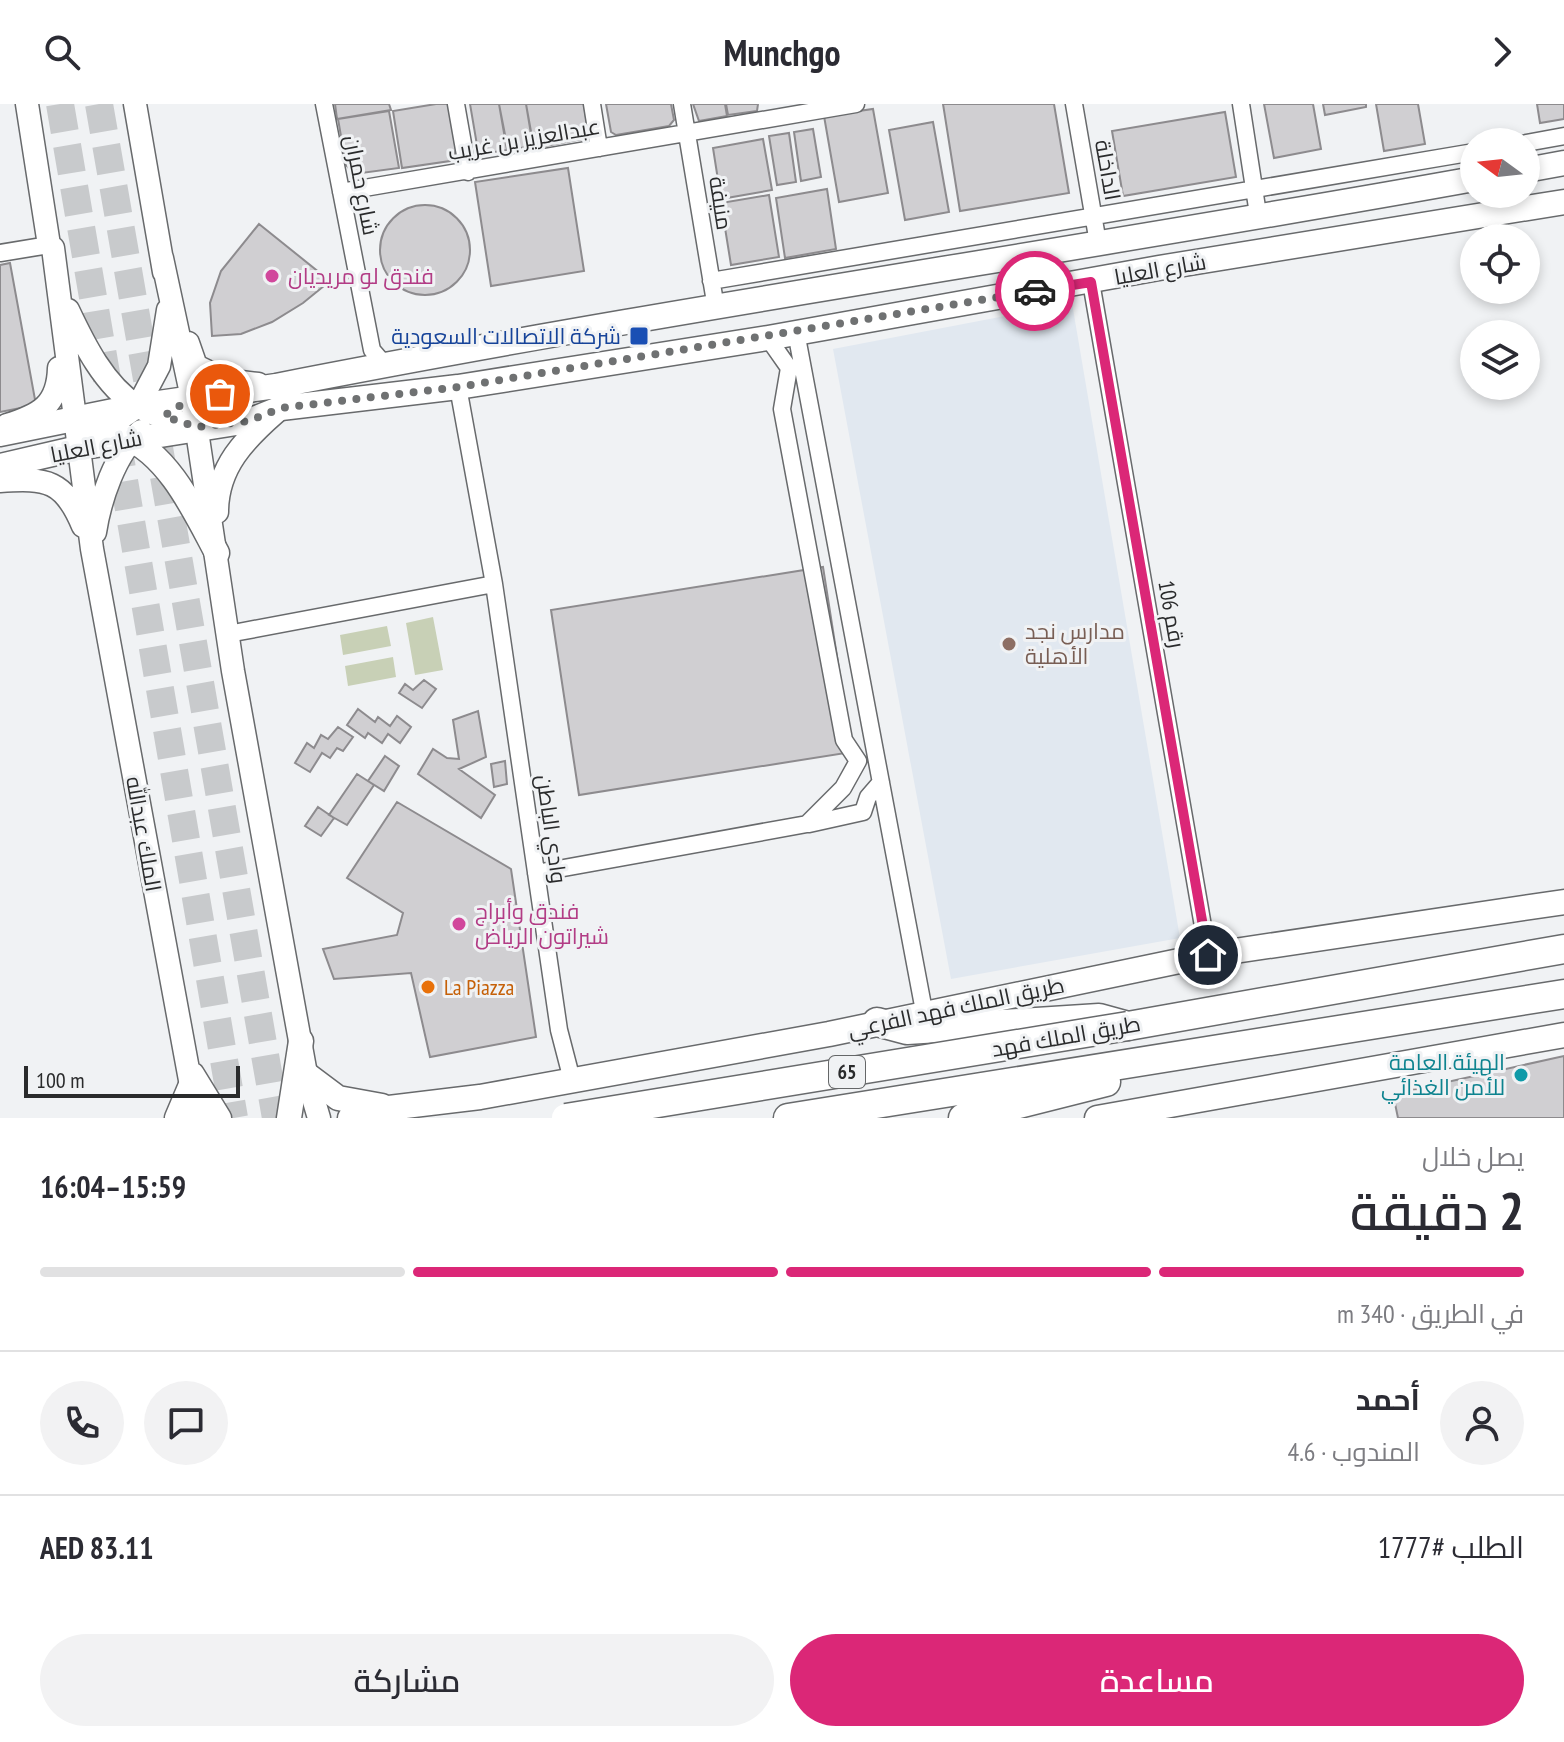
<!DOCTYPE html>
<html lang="ar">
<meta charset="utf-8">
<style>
body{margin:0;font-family:"PT Sans Narrow",Cairo,sans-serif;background:#f2f2f3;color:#2b2b33;direction:rtl;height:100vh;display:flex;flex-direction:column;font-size:30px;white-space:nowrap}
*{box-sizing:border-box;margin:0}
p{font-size:26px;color:#7c7c81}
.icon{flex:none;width:44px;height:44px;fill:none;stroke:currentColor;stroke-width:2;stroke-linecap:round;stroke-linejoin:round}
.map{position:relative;height:1014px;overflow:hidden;direction:ltr}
.drawer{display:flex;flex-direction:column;background:#fff;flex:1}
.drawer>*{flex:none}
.needle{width:52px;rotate:285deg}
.tools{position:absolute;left:1460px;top:24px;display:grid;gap:16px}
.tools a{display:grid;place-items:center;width:80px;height:80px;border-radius:50%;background:#fff;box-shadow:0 4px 12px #0003;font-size:40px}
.scale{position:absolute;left:24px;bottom:20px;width:216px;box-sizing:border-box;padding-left:8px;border:4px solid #2a2b2c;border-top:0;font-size:22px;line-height:28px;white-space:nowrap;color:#2a2b2c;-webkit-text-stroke:6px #f0f2f4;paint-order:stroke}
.pin{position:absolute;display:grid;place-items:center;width:68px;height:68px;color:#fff;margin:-34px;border:4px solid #fff;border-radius:50%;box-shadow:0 2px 8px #0007}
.courier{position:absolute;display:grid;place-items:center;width:80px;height:80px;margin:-40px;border:6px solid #db2777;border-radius:50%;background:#fff;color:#222;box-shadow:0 2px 10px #0007}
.headline em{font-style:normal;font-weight:600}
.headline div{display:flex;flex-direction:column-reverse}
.headline{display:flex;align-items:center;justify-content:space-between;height:136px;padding:0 40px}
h1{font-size:52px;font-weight:600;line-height:60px}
.bar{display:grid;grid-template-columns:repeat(4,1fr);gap:12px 8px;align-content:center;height:96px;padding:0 40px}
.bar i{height:10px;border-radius:6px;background:#e1e1e2}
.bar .selected{background:#db2777}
.bar p{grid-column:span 4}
.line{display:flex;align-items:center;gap:20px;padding:0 40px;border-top:2px solid #e1e1e2}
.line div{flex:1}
.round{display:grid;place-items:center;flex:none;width:84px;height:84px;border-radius:42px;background:#f2f2f3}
.primary-button{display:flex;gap:16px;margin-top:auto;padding:16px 40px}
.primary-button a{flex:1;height:92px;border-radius:48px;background:#db2777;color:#fff;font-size:32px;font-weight:600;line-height:92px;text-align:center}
.primary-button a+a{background:#f2f2f3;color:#2b2b33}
header{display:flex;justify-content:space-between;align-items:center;height:104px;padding:0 40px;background:#fff;font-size:36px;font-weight:600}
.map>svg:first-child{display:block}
.built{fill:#e1e8f0}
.green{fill:#c8d0b6}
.building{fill:#d0cfd2;stroke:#8d8b8e;stroke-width:2}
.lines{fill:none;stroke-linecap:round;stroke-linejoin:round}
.highway-tunnel{stroke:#c8cacc;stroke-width:28;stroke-dasharray:28 14;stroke-linecap:butt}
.street-casing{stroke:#686a6c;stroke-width:19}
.secondary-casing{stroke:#686a6c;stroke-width:25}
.primary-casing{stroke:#686a6c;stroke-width:27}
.highway-casing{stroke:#686a6c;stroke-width:31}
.street{stroke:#fff;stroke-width:16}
.secondary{stroke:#fff;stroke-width:22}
.primary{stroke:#fff;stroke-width:24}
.highway{stroke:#fff;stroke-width:28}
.highway-bridge-casing{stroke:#686a6c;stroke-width:31;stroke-linecap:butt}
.highway-bridge{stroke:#fff;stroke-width:28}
.done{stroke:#6f7172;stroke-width:8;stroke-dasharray:0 14.4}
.route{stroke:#db2777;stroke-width:10}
.hotel-dot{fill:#d1479c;stroke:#f0f2f4;stroke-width:3}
.transit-dot{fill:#1a4fb4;stroke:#f0f2f4;stroke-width:3}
.education-dot{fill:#8d6e63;stroke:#f0f2f4;stroke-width:3}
.food-dot{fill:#e8710a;stroke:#f0f2f4;stroke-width:3}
.culture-dot{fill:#0f9aa8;stroke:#f0f2f4;stroke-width:3}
.labels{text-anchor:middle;stroke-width:6;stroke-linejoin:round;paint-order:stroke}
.shield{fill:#f0f2f4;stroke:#656768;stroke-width:2}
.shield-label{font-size:20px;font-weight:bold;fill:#2a2b2c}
.street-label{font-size:22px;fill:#2a2b2c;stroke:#f0f2f4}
.hotel-label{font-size:22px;fill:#b23c85;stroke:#f0f2f4;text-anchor:start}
.transit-label{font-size:22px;fill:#164399;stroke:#f0f2f4;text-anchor:end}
.education-label{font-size:22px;fill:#785e54;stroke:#f0f2f4;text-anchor:start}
.food-label{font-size:22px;fill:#c56008;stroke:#f0f2f4;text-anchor:start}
.culture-label{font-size:22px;fill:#0d838f;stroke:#f0f2f4;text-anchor:end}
</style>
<header><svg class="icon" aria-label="forward" viewBox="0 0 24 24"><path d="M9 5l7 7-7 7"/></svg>Munchgo<svg class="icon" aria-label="search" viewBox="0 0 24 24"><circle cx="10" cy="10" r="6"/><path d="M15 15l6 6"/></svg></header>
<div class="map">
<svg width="1564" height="1014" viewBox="0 0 1564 1014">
<rect width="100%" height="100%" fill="#f0f2f4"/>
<path class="built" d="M1072,199L1180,834L951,875L833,245Z"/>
<path class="green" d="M433,513L443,566L415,571L406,519Z
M387,522L391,542L343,551L340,531Z
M393,553L396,573L348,582L345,562Z"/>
<path class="building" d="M335,0H389L391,6L337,15Z
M436,0H448L456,46L450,57L402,64L393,7Z
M470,0H499L507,46L482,50L478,47Z
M499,0H526L533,42L508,46Z
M526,0H584L588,27L582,35L534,44Z
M606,0H671L674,16L669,22L616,31L611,28Z
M693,0H725L727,12L699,17Z
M726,0H758L757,7L728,11Z
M943,0H1054L1069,89L960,107Z
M1264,0H1313L1321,45L1274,54Z
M1323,0H1366V3L1325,11Z
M1376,0H1418L1425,40L1384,47Z
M1537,0H1564V15L1540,19Z
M873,5L888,89L839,98L824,12Z
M389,7L399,64L354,70L346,61L338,15Z
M1225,8L1236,73L1123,92L1112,27Z
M933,18L949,108L905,116L889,26Z
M813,25L821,73L801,77L794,28Z
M789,29L796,78L777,81L769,32Z
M763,35L772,86L721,95L713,44Z
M568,64L584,167L491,182L475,78Z
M827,85L836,145L785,154L776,94Z
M769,91L779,153L731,161L721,99Z
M380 146a45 45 0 1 1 90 0a45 45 0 1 1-90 0Z
M259,120L330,177L303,199L272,218L241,230L212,232L210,199L221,167Z
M10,159L36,301L0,308V161Z
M823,463L852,648L579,691L551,506Z
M424,576L436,585L422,604L399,589L405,580L413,586Z
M358,605L375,618L378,613L390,622L397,612L411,623L400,639L388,630L382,639L368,629L365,634L347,621Z
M478,607L486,653L459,665L495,691L481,714L418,670L433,645L447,654L459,655L453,616Z
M338,623L353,633L343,647L337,644L330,654L322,649L310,668L295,659L307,639L314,644L321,631L328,635Z
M385,652L399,662L384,687L368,677Z
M505,657L507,680L494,683L491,660Z
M357,670L374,681L347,721L329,711Z
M397,698L511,765L536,933L430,953L411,869L334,875L323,845L397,831L403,809L347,774Z
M318,703L334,714L321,732L305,722Z
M1564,952V1014H1398L1393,990Z"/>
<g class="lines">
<path class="highway-tunnel" d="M60,0L109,287
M99,0L276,1014
M117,336L234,1014"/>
<g class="street-casing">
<path id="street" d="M324,0L372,246L385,261
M456,0L468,68
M592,0L599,44
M682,0L716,204
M1074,0L1098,139
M1241,0L1258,110
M1526,39L1564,32
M341,88L856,0
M0,149L49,141
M711,177L1474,48
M1091,178L1208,851
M796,228L924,907
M458,283L494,480L559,926L572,976
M228,530L494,480
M809,720L863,708L868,693L881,678
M536,769L807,720L843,684L858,657L844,636L782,305L789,264L768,234"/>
</g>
<g class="secondary-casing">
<path id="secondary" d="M27,0L49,141L53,144L92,445L197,1014
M135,0L164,168
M162,154L192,294L233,567L306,970L319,1014
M68,206C84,240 104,281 137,302C154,312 177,317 196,323
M188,239L196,262L225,276L258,280
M7,321C40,311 58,301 59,264
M78,344L138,302L159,262L168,206
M0,377C47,374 64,376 83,422
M217,408C217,363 245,335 276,308
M95,428C100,396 115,349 141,327
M193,970L220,1014"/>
</g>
<g class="primary-casing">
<path id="primary" d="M1526,66L1564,59
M0,330L138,302L276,282C673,204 1075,147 1474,75
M123,332C169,350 195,408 217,449
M0,362L78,344L249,317L281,304L458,283L768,234L1159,164L1564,98
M306,970L338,994L382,1002
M177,1014L191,981
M289,1014L301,937
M350,1014L389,1004L480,993L829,930L1208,851L1564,798
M1097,1014L1564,931"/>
</g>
<g class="highway-casing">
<path id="highway" d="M877,918L907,926L1099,914L1128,922L1564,845
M788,1014L1564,890
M963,1014L1106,978"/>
</g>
<use href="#street" class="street"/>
<use href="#secondary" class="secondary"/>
<use href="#primary" class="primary"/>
<use href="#highway" class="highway"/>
<g class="highway-bridge-casing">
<path id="highway-bridge" d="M566,1014L1128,922"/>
</g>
<use href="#highway-bridge" class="highway-bridge"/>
</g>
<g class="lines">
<path class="done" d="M220,290L192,294L164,312L196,323L249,317L281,304L458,283L1035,187"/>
<path class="route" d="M1035,187L1091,178L1208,851"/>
</g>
<g class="hotel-dot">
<circle cx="272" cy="172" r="8"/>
<circle cx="459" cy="820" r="8"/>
</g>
<rect class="transit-dot" x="629" y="222" width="20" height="20" rx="4"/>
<circle class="education-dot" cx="1009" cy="540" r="8"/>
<circle class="food-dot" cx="428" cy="883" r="8"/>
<circle class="culture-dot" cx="1521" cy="971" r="8"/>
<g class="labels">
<rect class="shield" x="829" y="952" width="36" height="32" rx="6"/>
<g class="shield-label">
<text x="847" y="975">65</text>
</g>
<g class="street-label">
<text transform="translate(524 35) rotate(-10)" y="8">عبدالعزيز بن غريب</text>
<text transform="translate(1108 66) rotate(80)" y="8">الداخلة</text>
<text transform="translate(362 81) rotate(79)" y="8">شارع حمران</text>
<text transform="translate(721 99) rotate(81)" y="8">منيفة</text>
<text transform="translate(1160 165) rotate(-10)" y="8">شارع العليا</text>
<text transform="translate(96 342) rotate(-11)" y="8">شارع العليا</text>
<text transform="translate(1172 510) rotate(80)" y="8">رقم 106</text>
<text transform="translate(552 725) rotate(82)" y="8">وادي الباطن</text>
<text transform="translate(144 730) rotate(80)" y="8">الملك عبدالله</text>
<text transform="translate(956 903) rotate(-12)" y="8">طريق الملك فهد الفرعي</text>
<text transform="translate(1066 932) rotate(-10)" y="8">طريق الملك فهد</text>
</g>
<g class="hotel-label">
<text x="288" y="180">فندق لو مريديان</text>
<text x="475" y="815">فندق وأبراج<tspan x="475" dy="25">شيراتون الرياض</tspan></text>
</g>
<g class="transit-label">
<text x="621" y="240">شركة الاتصالات السعودية</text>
</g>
<g class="education-label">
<text x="1025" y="535">مدارس نجد<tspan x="1025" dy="25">الأهلية</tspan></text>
</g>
<g class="food-label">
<text x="444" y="891">La Piazza</text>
</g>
<g class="culture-label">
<text x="1505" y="966">الهيئة العامة<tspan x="1505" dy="25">للأمن الغذائي</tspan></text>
</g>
</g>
</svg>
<div class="tools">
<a><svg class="needle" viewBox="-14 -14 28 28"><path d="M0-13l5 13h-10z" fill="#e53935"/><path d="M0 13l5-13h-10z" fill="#7c7c81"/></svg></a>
<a><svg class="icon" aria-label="locate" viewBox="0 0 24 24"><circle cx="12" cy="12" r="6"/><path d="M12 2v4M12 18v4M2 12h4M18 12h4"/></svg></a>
<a><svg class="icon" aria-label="layers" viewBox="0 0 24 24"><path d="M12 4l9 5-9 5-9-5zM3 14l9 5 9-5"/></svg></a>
</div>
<div class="scale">100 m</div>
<div class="pin" style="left:220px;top:290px;background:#ea580c"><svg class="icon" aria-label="bag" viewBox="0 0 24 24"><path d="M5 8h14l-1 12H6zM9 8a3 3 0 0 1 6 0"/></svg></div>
<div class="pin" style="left:1208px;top:851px;background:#1f2937"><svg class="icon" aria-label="home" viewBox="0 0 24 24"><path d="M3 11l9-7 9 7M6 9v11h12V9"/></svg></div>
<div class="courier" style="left:1035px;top:187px"><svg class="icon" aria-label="car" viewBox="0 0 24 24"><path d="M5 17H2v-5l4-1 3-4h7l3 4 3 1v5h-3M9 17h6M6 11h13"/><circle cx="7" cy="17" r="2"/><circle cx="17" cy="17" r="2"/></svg></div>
</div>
<section class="drawer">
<div class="headline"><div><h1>2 دقيقة</h1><p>يصل خلال</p></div><em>15:59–16:04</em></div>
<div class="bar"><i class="selected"></i><i class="selected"></i><i class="selected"></i><i></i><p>في الطريق · 340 m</p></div>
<div class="line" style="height:144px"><a class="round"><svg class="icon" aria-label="person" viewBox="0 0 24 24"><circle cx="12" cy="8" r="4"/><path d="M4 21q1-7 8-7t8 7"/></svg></a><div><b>أحمد</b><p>المندوب · 4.6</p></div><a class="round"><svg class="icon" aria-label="chat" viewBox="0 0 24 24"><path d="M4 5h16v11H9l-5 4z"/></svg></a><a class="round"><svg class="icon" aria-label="phone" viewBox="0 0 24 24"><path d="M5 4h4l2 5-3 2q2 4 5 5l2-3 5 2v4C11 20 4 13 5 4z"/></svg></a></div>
<div class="line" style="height:104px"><div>الطلب #1777</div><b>AED 83.11</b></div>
<div class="primary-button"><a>مساعدة</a><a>مشاركة</a></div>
</section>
